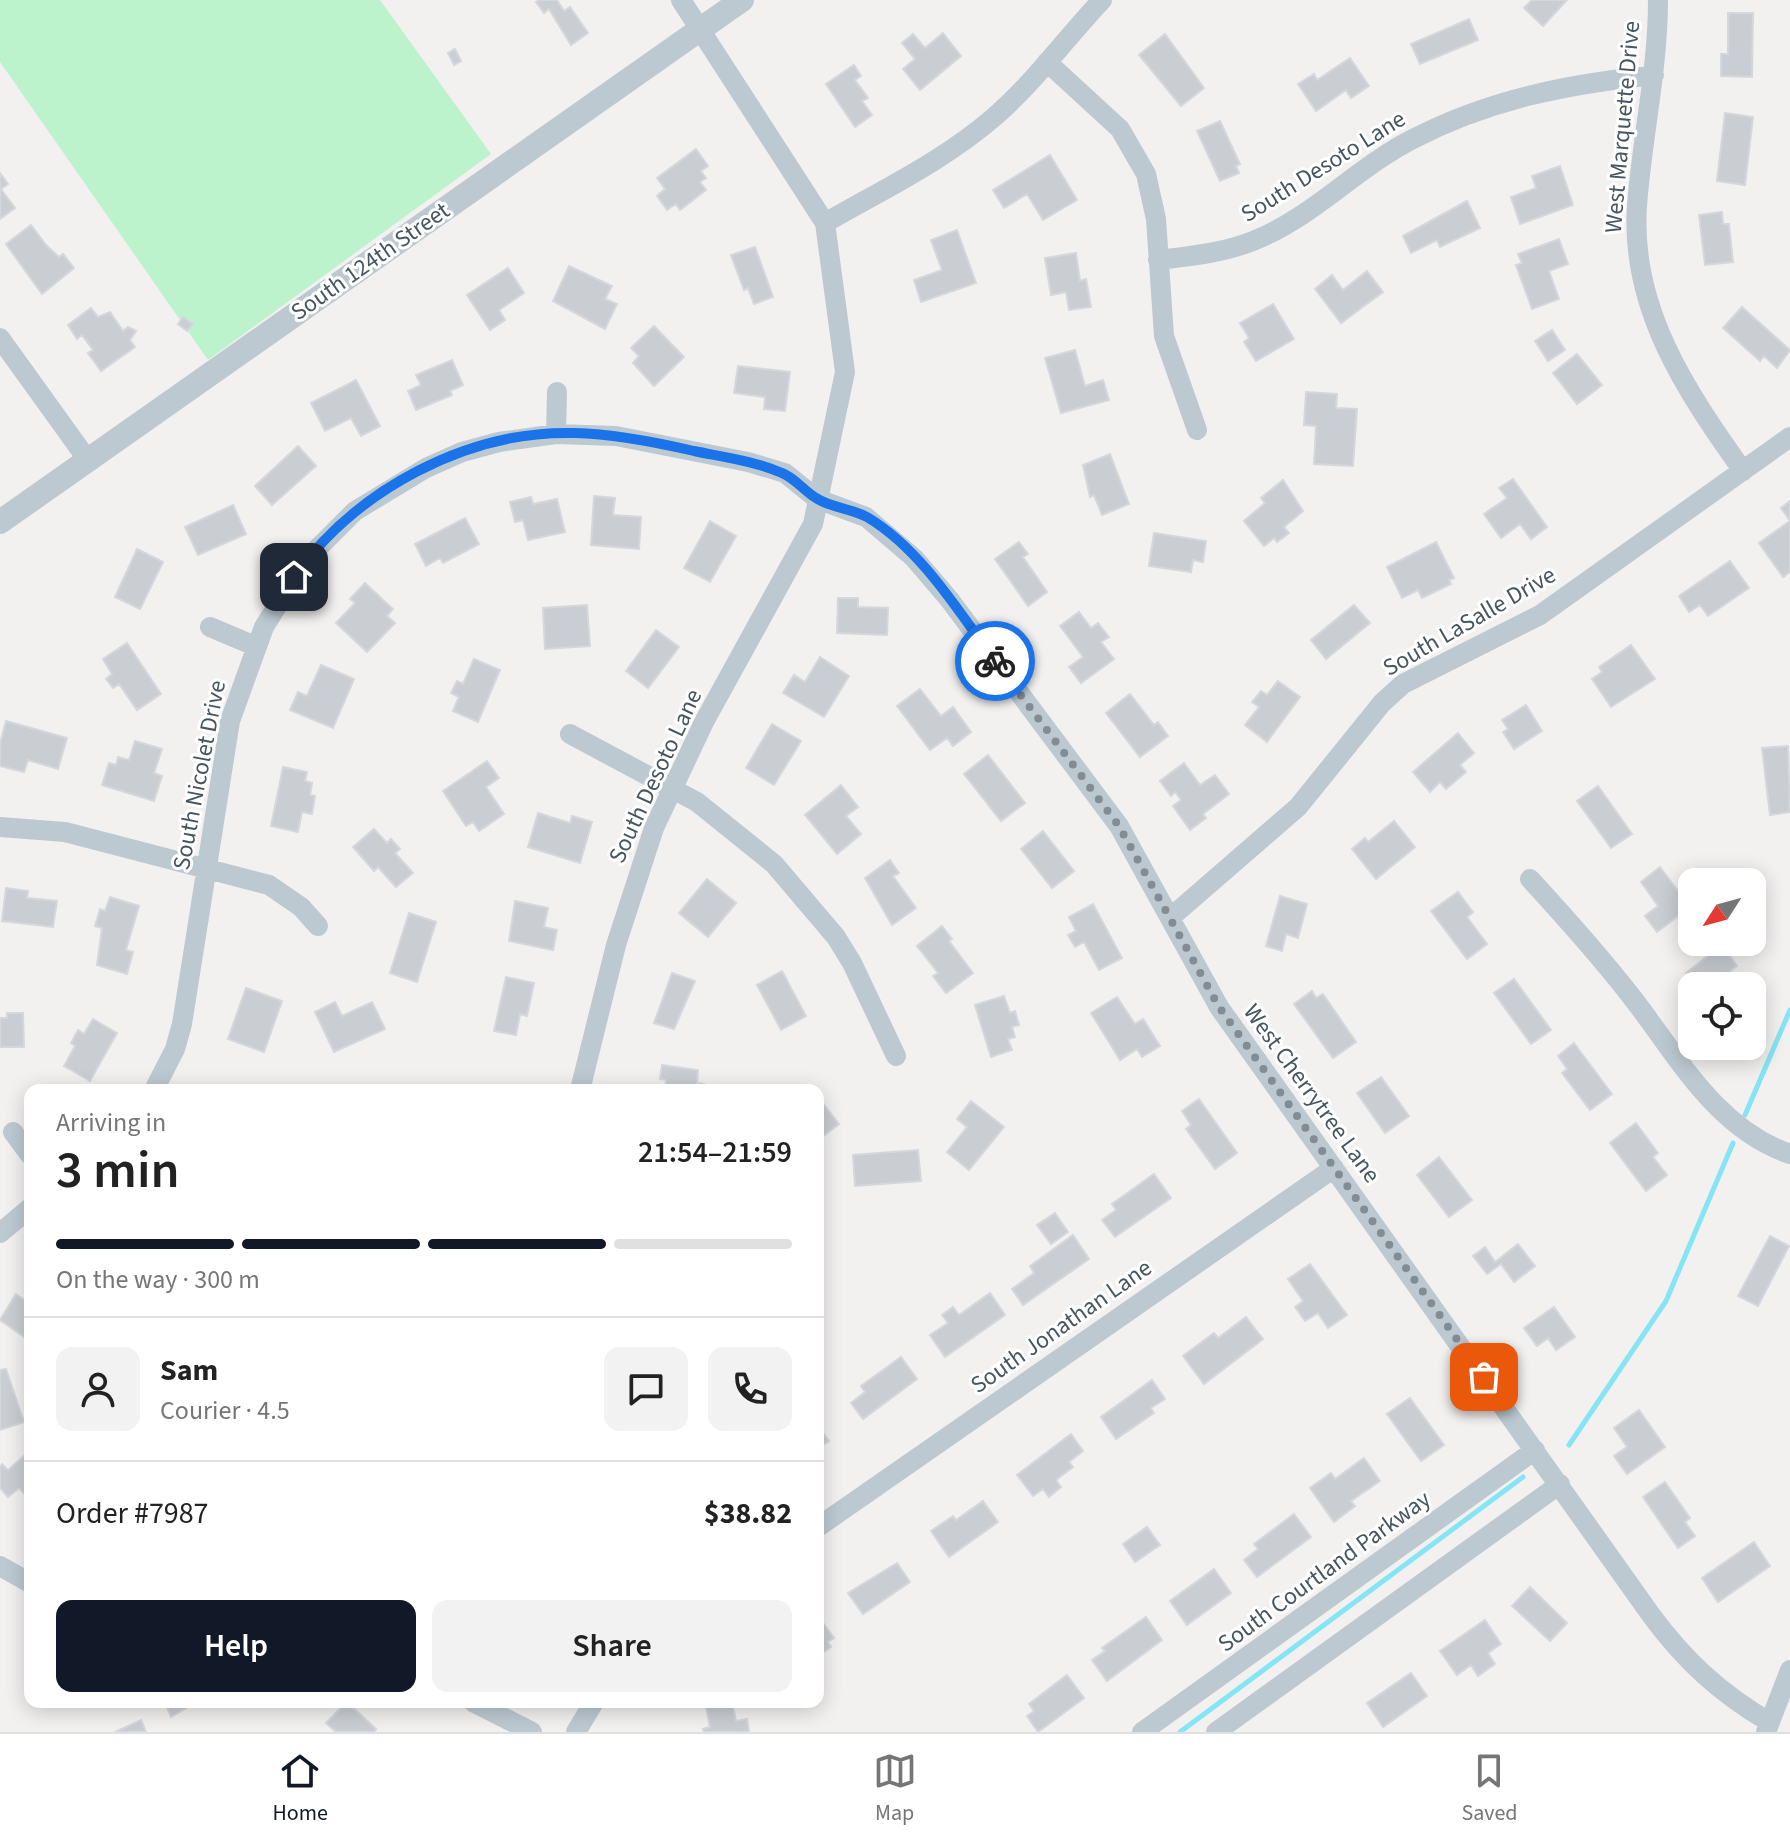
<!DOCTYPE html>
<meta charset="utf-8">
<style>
body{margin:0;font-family:"Source Sans 3",sans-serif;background:#f2f2f2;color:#222;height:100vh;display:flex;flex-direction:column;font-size:30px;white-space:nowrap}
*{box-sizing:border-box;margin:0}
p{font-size:26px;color:#767676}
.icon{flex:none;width:44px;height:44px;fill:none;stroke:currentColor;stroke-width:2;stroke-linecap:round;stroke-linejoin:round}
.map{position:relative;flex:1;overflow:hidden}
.side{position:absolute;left:24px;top:1084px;width:800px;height:624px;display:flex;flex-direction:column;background:#fff;border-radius:16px;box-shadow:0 4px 20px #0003}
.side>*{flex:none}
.needle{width:52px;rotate:234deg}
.buttons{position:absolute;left:1678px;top:868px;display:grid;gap:16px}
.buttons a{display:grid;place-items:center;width:88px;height:88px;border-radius:16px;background:#fff;box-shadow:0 4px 20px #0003;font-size:40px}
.pin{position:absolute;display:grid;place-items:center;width:68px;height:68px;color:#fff;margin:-34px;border-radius:16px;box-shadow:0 4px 12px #0006}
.courier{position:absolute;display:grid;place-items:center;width:80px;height:80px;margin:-40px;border:6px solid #1a73e8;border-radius:50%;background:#fff;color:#222;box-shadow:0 2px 10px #0007}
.overview em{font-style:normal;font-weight:600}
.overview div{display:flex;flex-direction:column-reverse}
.overview{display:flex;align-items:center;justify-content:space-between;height:136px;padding:0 32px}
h1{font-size:52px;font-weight:600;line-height:60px}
.bar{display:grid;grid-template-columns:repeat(4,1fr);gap:12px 8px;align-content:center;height:96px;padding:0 32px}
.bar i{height:10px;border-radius:6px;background:#e0e0e0}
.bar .selected{background:#111827}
.bar p{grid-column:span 4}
.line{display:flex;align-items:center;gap:20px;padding:0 32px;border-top:2px solid #e0e0e0}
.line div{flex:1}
.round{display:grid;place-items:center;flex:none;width:84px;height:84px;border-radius:16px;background:#f2f2f2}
.button{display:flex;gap:16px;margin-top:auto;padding:16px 32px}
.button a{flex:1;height:92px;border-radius:16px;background:#111827;color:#fff;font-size:32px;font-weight:600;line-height:92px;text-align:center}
.button a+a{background:#f2f2f2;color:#222}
.tabs{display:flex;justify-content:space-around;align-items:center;height:112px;border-top:2px solid #e0e0e0;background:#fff;font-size:22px;color:#767676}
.tabs a{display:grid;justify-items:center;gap:4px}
.tabs .selected{color:#111827}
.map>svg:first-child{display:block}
.green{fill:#bcf3cd}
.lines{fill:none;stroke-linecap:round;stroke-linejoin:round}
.stream{stroke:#85e5f4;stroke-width:5}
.building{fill:#caced3;stroke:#d4d7dc;stroke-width:2}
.minor{stroke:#bdc9d1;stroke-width:20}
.tertiary{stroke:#bdc9d1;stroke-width:24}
.done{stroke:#838c92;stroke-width:8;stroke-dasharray:0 14.4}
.route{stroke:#1a73e8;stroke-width:10}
.labels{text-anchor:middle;stroke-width:6;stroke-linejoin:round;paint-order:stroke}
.street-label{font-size:24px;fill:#465660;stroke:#fff}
</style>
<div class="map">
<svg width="1790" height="1732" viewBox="0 0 1790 1732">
<rect width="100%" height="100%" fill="#f3f0f0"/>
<path class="green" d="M0,0H380L491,154L208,360L0,62Z"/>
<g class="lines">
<path class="stream" d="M1745,1115L1790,1010
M1569,1445L1666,1301L1733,1143
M1180,1732L1523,1477"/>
</g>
<path class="building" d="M539,0H557L564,11L570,7L588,33L571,45L549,9L544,13L536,2Z
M1532,0H1567L1543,26L1524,8Z
M1728,13H1753L1752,77L1721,76V54H1728Z
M1469,19L1478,40L1420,64L1411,44Z
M943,33L961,56L920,90L903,69L915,59L902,43L913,34L925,48Z
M1165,34L1204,88L1181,106L1139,55Z
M455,49L461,61L454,65L448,53Z
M1350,58L1369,86L1351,98L1346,90L1316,111L1298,84L1314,74L1317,80Z
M854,65L861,76L855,80L868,98L862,101L872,115L855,127L826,84Z
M1725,113L1753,117L1745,185L1717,181Z
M1220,121L1240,164L1236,166L1239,173L1220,181L1197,131Z
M696,149L708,166L701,171L706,178L700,182L706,190L680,210L676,204L667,210L657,196L665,189L657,178Z
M1050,155L1077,200L1043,220L1027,194L1004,208L993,190Z
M1560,166L1573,205L1520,224L1511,197L1536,188L1532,176Z
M0,173L8,184L1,189L15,208L0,219Z
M1467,201L1480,228L1440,247L1437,240L1411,253L1403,236Z
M1722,212L1723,224H1729L1733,262L1705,265L1699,215Z
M31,225L46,245L59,257L63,254L74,268L42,294L6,244Z
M957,230L976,283L921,302L914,280L942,270L931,240Z
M1559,239L1568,264L1549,271L1559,299L1532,309L1516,265L1522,263L1518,254Z
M755,247L773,297L754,304L748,288L744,290L731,255Z
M1076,253L1080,281L1086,279L1091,307L1069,310L1066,292L1051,295L1045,258Z
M569,266L612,286L605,299L617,304L605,329L553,301Z
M508,268L524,293L499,310L505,320L490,330L467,295Z
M1367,271L1383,292L1341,323L1315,289L1332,275L1343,290Z
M1273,304L1294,339L1256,361L1244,342L1249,338L1240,323Z
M1742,307L1790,350L1777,368L1764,356L1760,361L1723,328Z
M91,308L98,317L110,312L123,331L128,327L136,331L130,340L135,347L101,371L88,353L93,350L82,335L77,339L68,325Z
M183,317L193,324L187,331L178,324Z
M654,326L684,357L654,386L633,363L639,356L631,348Z
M1552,330L1565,350L1548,361L1535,341Z
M1075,350L1085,386L1103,380L1109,400L1061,413L1045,358Z
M1577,354L1602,385L1577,404L1553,373Z
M452,360L463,385L450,391L452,395L416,410L408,391L421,385L416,375Z
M738,366L790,372L785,411L764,409L765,397L734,393Z
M356,380L380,426L361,436L351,418L325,431L311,403Z
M1306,392L1337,394L1336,408L1357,409L1353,466L1314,464L1316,426L1304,425Z
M298,446L316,466L272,505L255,486Z
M1110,454L1129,504L1102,515L1094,495L1090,497L1083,465Z
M1513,479L1547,527L1531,539L1520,524L1501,538L1484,514L1507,498L1499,488Z
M1283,480L1303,511L1284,527L1289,533L1277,542L1274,538L1264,546L1244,521L1265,503L1261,498Z
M594,496L615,498L613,515L641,517L639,549L591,545Z
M531,497L533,504L557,499L565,532L528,540L523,520L515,522L510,502Z
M1790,501V572L1783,577L1759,543L1790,521L1781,508Z
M233,505L246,534L198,555L185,527Z
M465,518L479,544L443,563L440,558L426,566L415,544Z
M710,521L736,536L710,582L684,568Z
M1154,533L1206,541L1203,562L1193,560L1191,572L1149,566Z
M1019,542L1028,554L1023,557L1047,592L1028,606L995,559Z
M1436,542L1454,578L1449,580L1451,584L1422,598L1418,590L1402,598L1387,567Z
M137,549L163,562L140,609L115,597Z
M1730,561L1749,588L1708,616L1700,605L1689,612L1679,596Z
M365,583L393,609L387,616L395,623L367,652L336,623L355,603L350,599Z
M838,598H858V607L888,608L887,635L837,633Z
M587,605L590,646L545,649L543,608Z
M1354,605L1370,623L1326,659L1311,640Z
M1079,612L1091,628L1098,623L1109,637L1101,642L1114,659L1081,683L1069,667L1083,657L1060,626Z
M656,630L679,647L648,688L626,671Z
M127,643L161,694L137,710L119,684L113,688L106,679L112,674L103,659Z
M1631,645L1655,679L1611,707L1592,679L1602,672L1599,667Z
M820,657L849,676L824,717L783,693L794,675L805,682Z
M474,659L500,670L478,722L453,711L459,697L451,693L457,681L463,684Z
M321,665L354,679L333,728L290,710L298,692L307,696Z
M1278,681L1300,697L1267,742L1245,725L1259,707L1252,702L1261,691L1267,695Z
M920,689L941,716L953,707L971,732L953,746L947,738L930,750L897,706Z
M1130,694L1154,725L1158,722L1168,736L1140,757L1106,713Z
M1526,705L1542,731L1514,749L1503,732L1508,729L1502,720Z
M6,721L67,738L58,769L28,760L24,772L0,766V744Z
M772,724L801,741L774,785L746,768Z
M1458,733L1474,753L1460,765L1466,772L1446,789L1440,782L1430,792L1413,772Z
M135,741L162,749L154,773L162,776L154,801L102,785L109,763L116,765L118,757L129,760Z
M1788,746L1790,812L1770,815L1762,748Z
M988,755L1025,803L1001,821L964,774Z
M487,761L499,778L486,787L504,814L479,831L473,822L466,826L443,791Z
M1184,763L1200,785L1215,775L1229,794L1203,814L1206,818L1190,830L1173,806L1181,800L1175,792L1171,796L1160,781Z
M283,767L307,772L305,781L312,783L310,795L315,796L312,814L302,812L298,832L271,826Z
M841,785L858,807L846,816L861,834L837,854L805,815Z
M1598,786L1632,834L1611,848L1577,801Z
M538,813L570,823L572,816L592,822L580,863L528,847Z
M1394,821L1415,847L1376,879L1352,849L1365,838L1368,842Z
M374,829L387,843L391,839L400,849L395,853L413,873L396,887L378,867L374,871L353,847Z
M1043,831L1074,871L1052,888L1021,849Z
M890,860L899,873L893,876L916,908L892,925L865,878Z
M1660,867L1690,907L1657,932L1645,916L1658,906L1641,882Z
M707,879L736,903L708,937L679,913Z
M6,888L28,891L27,898L57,901L53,927L2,921Z
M1458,892L1473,912L1467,917L1487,944L1467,959L1431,911Z
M1280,896L1307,904L1298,938L1286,934L1282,951L1266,946Z
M110,897L139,906L126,950L133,952L127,974L97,965L102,928L95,926L100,909L105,911Z
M515,901L548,908L544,927L557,930L553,950L509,941Z
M1093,904L1122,958L1099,970L1084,942L1075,947L1068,935L1076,931L1069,917Z
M409,913L436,922L417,982L390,973Z
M942,926L952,939L949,941L973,973L946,993L933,976L938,973L917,946Z
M1722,945L1737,966L1727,973L1737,986H1696L1686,973Z
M782,971L806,1016L781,1030L757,985Z
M672,973L695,981L674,1029L654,1023Z
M506,977L534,983L527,1016L520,1014L516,1035L494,1031Z
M1514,979L1551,1030L1531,1044L1494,993Z
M246,988L282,1001L264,1052L228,1039Z
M1312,991L1316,998L1323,994L1356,1042L1333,1058L1294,1004Z
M1004,996L1010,1013L1015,1011L1019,1025L1012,1027L1015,1037L1008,1039L1012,1050L991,1057L975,1005Z
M1117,997L1135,1024L1143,1019L1160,1046L1142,1057L1137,1049L1120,1060L1091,1013Z
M335,1002L342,1016L372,1002L385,1029L334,1052L315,1012Z
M7,1013H23L24,1047H0V1018H7Z
M93,1019L117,1033L90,1081L64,1066L75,1046L71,1043L78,1030L84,1034Z
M1574,1043L1612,1094L1590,1110L1562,1073L1567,1069L1558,1056Z
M662,1065L698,1070L697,1083L704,1084L703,1090H665L666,1080L660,1079Z
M1381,1077L1409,1116L1385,1133L1357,1093Z
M818,1097L839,1124L818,1140Z
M1199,1099L1237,1153L1215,1169L1186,1129L1191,1125L1182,1111Z
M971,1101L1004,1127L969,1170L947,1152L967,1127L957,1119Z
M1636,1123L1658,1153L1653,1157L1667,1175L1646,1191L1610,1143Z
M918,1150L921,1181L855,1186L853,1155Z
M1439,1157L1472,1200L1449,1217L1417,1175Z
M1154,1174L1171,1198L1115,1237L1102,1220L1116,1210L1112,1204Z
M1055,1213L1068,1232L1051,1244L1037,1225Z
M1073,1235L1089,1259L1023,1305L1012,1289L1034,1273L1030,1266Z
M1770,1236L1789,1246L1758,1306L1738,1296Z
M1518,1244L1535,1266L1514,1282L1501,1264L1487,1274L1473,1256L1485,1247L1495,1262Z
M1310,1264L1347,1315L1328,1328L1318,1313L1305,1321L1295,1307L1303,1301L1288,1279Z
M990,1293L1005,1315L945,1357L930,1335L948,1323L942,1315L953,1307L959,1315Z
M16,1294L30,1304V1341L0,1320Z
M1554,1307L1575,1337L1556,1350L1548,1338L1537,1346L1524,1328Z
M1246,1317L1263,1339L1204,1384L1183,1356L1214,1333L1218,1338Z
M901,1357L917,1379L863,1419L851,1403L865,1392L861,1386Z
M6,1369L24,1422L0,1430V1370Z
M1152,1380L1165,1399L1151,1408L1154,1413L1116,1439L1101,1417Z
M1410,1398L1444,1445L1421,1461L1387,1414Z
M1639,1410L1665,1447L1627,1474L1614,1456L1627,1447L1614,1428Z
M818,1426L829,1441L818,1448Z
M1071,1434L1083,1451L1069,1462L1073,1467L1056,1480L1061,1487L1049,1497L1043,1489L1033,1496L1017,1475Z
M26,1454L30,1458V1500L19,1488L8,1497L0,1488V1467L2,1464L8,1470Z
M1364,1458L1380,1481L1351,1501L1355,1506L1334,1522L1310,1488L1331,1473L1335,1479Z
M1665,1482L1690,1518L1685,1522L1695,1536L1678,1548L1643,1497Z
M983,1501L998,1522L949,1557L931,1531L953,1516L956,1520Z
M1294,1514L1311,1537L1257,1577L1244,1560L1258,1549L1254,1544Z
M1147,1527L1160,1545L1135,1562L1123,1544Z
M1754,1542L1770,1566L1718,1602L1702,1578Z
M897,1563L910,1582L863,1614L848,1593Z
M1214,1569L1231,1593L1187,1625L1170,1601Z
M1530,1587L1567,1623L1550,1641L1512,1606Z
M1146,1617L1162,1640L1107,1681L1092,1660L1105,1651L1102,1648Z
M1485,1620L1501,1644L1488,1653L1495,1664L1478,1676L1471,1665L1457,1675L1440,1651Z
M823,1623L834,1638L828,1642L831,1647L818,1656V1627Z
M1411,1673L1427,1696L1383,1727L1367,1703Z
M1067,1675L1084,1698L1038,1732L1027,1716L1034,1711L1029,1704Z
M165,1702H196L171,1717Z
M347,1702L376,1729L374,1732H336L326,1723Z
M705,1702H732L736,1721L747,1719L749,1732H704L703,1729L710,1727Z
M141,1720L146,1732H115Z"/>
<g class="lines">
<path class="minor" d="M1658,0C1658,70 1642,137 1637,206C1630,308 1686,391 1743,471
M1047,62L1120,129L1146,174L1156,219L1164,336L1197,430
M825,223C882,190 943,161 993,118C1034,83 1065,39 1102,0
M1158,260C1190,256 1223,253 1253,241C1312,218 1357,167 1413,139C1490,99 1569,84 1654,75
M0,338L87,459
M556,434L557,392
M210,627L255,646
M570,734L697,802L774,864L836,937L852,963L896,1056
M0,827L65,832L269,885L301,907L318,926
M1530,879C1565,917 1599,955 1631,996C1677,1055 1715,1128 1790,1154
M1170,918L1298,807L1382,703L1403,684L1540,615L1790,437
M154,1090L175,1049L182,1024L230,721L264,627L305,561L355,511L426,468L462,452L499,442L556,434L616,436L748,462L785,473L817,499L866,517L914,558L949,599L1119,826L1219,1007L1651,1615C1685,1661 1720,1693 1769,1722
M580,1090L616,945L654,828L704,722L813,524L845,372L825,223L681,0
M13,1132L30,1155
M0,1233L30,1208
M818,1527L1334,1168
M0,1566L30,1583
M473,1702L532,1732
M576,1732L594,1702
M1142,1732L1535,1450
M1216,1732L1560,1484
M1766,1732L1790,1670"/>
<path class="tertiary" d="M0,522L742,0"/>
</g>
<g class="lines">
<path class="done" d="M995,661L1119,826L1219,1007L1484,1377"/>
<path class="route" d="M294,577C356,490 467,430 575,433C615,434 655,442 694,451C723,457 755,461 782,473C795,478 804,491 816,498C831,508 851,508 867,517C921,549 959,612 995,661"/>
</g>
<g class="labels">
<g class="street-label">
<text transform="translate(1622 127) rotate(-85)" y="8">West Marquette Drive</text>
<text transform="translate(1323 166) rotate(-32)" y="8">South Desoto Lane</text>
<text transform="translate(370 261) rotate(-35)" y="8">South 124th Street</text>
<text transform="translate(1469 621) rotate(-30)" y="8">South LaSalle Drive</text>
<text transform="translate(199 775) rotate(-79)" y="8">South Nicolet Drive</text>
<text transform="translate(655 776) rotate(-65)" y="8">South Desoto Lane</text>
<text transform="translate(1312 1093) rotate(54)" y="8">West Cherrytree Lane</text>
<text transform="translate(1061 1326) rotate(-35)" y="8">South Jonathan Lane</text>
<text transform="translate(1324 1571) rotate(-36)" y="8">South Courtland Parkway</text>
</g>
</g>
</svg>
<div class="buttons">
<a><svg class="needle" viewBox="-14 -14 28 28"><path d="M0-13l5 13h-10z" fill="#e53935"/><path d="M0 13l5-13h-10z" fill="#767676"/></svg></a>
<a><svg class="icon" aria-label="locate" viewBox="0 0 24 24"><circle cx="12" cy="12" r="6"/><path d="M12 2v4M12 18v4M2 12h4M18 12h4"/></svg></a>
</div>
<div class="pin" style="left:1484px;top:1377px;background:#ea580c"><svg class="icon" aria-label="bag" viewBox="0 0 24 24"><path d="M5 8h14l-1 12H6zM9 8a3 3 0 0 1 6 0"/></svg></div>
<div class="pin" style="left:294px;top:577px;background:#1f2937"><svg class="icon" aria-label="home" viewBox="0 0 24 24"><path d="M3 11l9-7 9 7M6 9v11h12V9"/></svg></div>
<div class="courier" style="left:995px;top:661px"><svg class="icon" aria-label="bike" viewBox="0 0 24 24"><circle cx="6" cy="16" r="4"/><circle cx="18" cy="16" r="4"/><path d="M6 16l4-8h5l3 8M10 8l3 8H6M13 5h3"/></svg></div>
<section class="side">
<div class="overview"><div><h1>3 min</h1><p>Arriving in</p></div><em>21:54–21:59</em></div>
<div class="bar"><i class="selected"></i><i class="selected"></i><i class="selected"></i><i></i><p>On the way · 300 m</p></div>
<div class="line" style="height:144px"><a class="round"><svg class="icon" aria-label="person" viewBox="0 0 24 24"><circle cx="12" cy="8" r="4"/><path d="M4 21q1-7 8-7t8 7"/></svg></a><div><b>Sam</b><p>Courier · 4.5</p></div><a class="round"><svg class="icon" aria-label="chat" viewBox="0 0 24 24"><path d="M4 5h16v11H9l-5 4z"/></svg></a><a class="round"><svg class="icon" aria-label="phone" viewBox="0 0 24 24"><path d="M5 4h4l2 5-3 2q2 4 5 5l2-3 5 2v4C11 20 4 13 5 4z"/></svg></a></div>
<div class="line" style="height:104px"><div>Order #7987</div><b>$38.82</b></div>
<div class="button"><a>Help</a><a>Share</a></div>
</section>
</div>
<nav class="tabs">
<a class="selected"><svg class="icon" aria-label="home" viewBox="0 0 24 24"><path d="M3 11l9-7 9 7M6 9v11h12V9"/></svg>Home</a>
<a><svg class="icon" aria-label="map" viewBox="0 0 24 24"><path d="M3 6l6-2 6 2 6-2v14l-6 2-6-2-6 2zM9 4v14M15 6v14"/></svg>Map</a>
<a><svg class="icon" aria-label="saved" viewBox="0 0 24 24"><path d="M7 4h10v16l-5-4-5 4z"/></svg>Saved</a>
</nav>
